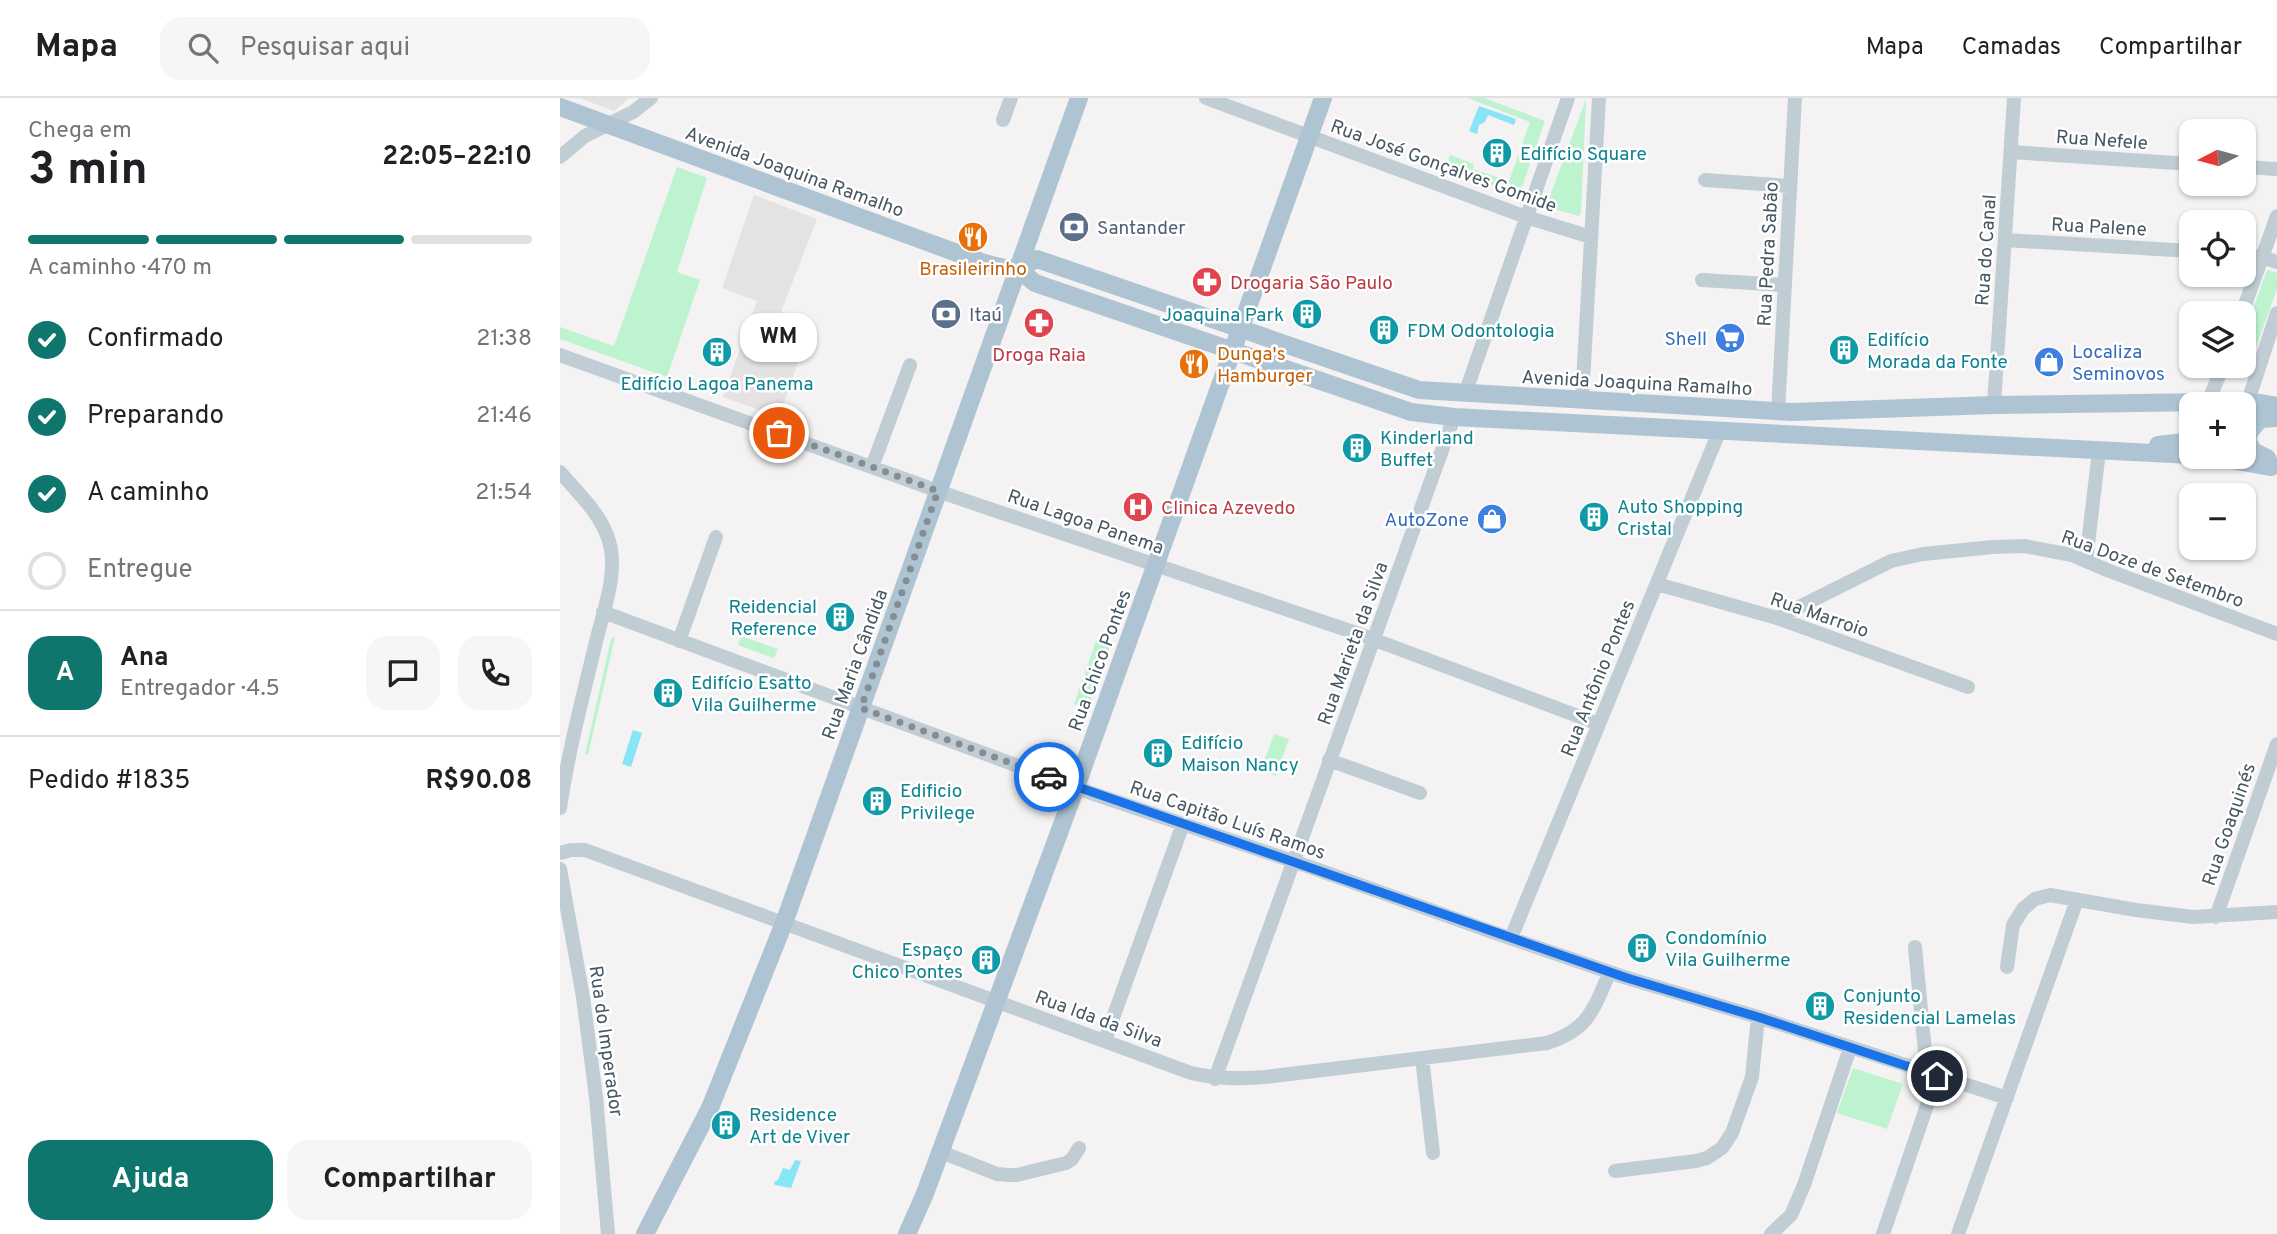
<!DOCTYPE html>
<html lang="pt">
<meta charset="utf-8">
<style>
body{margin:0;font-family:Overpass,sans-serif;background:#f6f6f6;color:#202124;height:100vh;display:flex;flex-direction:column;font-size:26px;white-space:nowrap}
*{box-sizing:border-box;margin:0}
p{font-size:23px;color:#757577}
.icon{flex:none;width:38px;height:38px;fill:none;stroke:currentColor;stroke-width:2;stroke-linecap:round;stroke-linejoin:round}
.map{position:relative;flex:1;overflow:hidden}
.details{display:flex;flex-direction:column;background:#fff;width:560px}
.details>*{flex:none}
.needle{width:46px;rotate:264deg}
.fabs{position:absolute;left:1619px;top:21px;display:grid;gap:14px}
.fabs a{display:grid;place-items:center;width:77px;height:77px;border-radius:14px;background:#fff;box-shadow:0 2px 5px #0004;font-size:35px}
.pin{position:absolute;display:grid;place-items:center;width:60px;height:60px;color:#fff;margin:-30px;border:4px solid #fff;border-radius:50%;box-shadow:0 2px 7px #0007}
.courier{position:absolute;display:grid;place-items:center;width:70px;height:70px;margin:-35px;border:5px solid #1a73e8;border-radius:50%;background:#fff;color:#222;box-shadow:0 2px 9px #0007}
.bubble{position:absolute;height:49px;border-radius:21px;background:#fff;box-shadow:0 2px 5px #0004;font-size:23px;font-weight:700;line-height:49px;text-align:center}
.summary em{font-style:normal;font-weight:700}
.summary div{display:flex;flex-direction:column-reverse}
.summary{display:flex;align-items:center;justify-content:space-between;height:119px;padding:0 28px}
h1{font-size:46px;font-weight:700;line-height:52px}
.bar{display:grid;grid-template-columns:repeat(4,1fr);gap:10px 7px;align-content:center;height:84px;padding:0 28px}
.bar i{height:9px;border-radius:5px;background:#e0e0e0}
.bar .active{background:#0f766e}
.bar p{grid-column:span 4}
.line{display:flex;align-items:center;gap:18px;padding:0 28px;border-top:2px solid #e0e0e0}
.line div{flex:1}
.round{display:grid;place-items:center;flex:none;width:74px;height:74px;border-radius:21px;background:#f6f6f6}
ol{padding:0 28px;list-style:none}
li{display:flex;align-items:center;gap:21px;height:77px}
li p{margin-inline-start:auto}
li .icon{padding:7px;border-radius:50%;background:#0f766e;color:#fff;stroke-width:4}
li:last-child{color:#757577}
li i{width:38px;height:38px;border:4px solid #e0e0e0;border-radius:50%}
.action{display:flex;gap:14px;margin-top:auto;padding:14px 28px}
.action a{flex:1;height:80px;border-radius:21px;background:#0f766e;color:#fff;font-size:28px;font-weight:700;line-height:80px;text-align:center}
.action a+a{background:#f6f6f6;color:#202124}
header{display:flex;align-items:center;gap:42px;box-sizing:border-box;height:98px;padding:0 35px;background:#fff;border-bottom:2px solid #e0e0e0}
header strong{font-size:33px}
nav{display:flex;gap:38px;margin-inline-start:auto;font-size:24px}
.search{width:490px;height:63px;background:#f6f6f6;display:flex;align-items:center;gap:18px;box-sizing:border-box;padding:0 24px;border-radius:21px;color:#757577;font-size:26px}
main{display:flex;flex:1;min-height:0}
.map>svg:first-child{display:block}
.education{fill:#e5e2e4}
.green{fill:#bdf4cf}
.water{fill:#86e6f5}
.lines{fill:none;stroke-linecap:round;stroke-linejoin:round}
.minor{stroke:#c1cdd4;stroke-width:14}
.major{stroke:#afc4d3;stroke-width:18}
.done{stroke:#848d94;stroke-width:7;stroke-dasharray:0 12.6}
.route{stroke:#1a73e8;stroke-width:9}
.labels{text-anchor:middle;stroke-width:5;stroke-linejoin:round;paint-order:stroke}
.street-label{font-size:19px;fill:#475761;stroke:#fff}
.culture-label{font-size:19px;fill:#0d838f;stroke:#fff;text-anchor:start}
.service-label{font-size:19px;fill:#4e5e75;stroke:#fff;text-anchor:start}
.food-label{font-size:19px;fill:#c56008;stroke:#fff}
.health-label{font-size:19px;fill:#be3a42;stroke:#fff;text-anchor:start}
.shop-label{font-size:19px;fill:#366cbe;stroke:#fff;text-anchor:end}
</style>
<header>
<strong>Mapa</strong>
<div class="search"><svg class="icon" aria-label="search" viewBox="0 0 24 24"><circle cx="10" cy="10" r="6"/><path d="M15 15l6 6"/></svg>Pesquisar aqui</div>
<nav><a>Mapa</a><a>Camadas</a><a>Compartilhar</a></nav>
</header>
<main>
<section class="details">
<div class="summary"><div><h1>3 min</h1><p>Chega em</p></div><em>22:05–22:10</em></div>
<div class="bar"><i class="active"></i><i class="active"></i><i class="active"></i><i></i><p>A caminho · 470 m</p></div>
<ol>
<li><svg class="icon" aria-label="check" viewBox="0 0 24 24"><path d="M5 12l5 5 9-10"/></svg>Confirmado<p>21:38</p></li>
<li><svg class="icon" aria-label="check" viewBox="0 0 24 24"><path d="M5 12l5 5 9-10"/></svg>Preparando<p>21:46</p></li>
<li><svg class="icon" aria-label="check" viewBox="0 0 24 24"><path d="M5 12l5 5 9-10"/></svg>A caminho<p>21:54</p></li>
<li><i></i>Entregue</li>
</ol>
<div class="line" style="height:126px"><b class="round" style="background:#0f766e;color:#fff">A</b><div><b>Ana</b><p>Entregador · 4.5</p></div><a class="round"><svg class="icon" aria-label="chat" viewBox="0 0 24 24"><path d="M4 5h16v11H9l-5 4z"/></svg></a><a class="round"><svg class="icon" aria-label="phone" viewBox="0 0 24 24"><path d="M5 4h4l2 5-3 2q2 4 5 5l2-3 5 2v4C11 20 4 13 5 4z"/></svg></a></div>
<div class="line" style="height:91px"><div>Pedido #1835</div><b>R$90.08</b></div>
<div class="action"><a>Ajuda</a><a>Compartilhar</a></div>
</section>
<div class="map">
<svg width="1717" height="1136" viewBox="0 0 1717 1136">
<rect width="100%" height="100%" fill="#f4f2f2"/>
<path class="education" d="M19,0H69L54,13Z
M194,97L257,121L221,214L252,224L219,319L163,299L197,203L162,190Z"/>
<path class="green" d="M908,0H924L985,23L961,92L954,95L885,70L890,57L914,66L913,71L949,83L970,24Z
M1026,1L1021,115L1019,118L987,109V106Z
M117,69L147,80L117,174L140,182L107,279L0,241V229L54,248Z
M1707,172L1717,175V191L1686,277L1671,272L1672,268H1684V236Z
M181,538L218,551L214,560L178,547Z
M55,539L28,657L25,656L51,541Z
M536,543L550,548L528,611L514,606Z
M714,636L729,641L716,678L701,672Z
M1293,970L1343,986L1327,1031L1277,1015Z"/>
<path class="water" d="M919,8L956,21L954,27L928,17L925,24L919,27L917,36L909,33Z
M73,632L82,635L71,669L62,666Z
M235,1062L241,1063L231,1090L215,1087L214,1084L218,1082L223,1070L230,1072Z"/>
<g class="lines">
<path class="minor" d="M646,0L966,119L1031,139
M443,22L451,0
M1451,54L1631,66
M0,59L25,38L73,14L91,0
M1684,69L1717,71
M1145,82L1230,88
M1445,142L1631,153
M1684,158L1702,159L1717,164
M1142,182L1225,187
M1682,215L1717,118
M0,257L392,398L799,536L1039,626
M905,296L1008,0
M1022,302L1039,0
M1688,303L1717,215
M1648,304L1663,268
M1434,307L1454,0
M1218,314L1235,0
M312,369L350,267
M0,374C19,396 41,416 49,443C59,476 42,516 35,548C22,602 8,655 0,710
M1526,463L1539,353
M1097,486L1217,520L1408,589
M43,514L531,695L750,769L935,835L1067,880L1198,919L1447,1000
M1217,520L1331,463L1363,456L1433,449L1464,448L1512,457L1547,472L1717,536
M119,543L156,439
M769,662L860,695
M0,755L11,752H25L631,975C657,981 679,981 705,979L987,945C1030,931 1033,911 1050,874
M0,771L23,899L36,999L48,1136
M1656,819L1717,646
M951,840L1159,334
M1355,849L1367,975
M1447,869L1453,827L1463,811L1475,801L1490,797L1576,812L1633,819L1717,814
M545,942L623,726
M862,960L873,1055
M655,981L894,319
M381,1054L437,1076L448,1077H457L506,1065L512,1061L519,1050
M1055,1073L1136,1063L1147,1060L1162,1050L1172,1035L1192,979L1198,919
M1211,1136L1231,1117L1244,1087L1290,950
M1323,1136L1377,978
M1398,1136L1517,802"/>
<path class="major" d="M0,9L416,162C443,171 451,175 477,161L859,292L1232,314L1434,307L1648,304L1688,303L1717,308
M458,171L475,185L851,314L894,319L1631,357
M1598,347L1624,344L1631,336
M1655,359L1710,369
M1711,369L1707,360L1693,353L1687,342L1690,333L1700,321L1717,320
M85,1136L150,1010L224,825L519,0
M347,1136L364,1098L516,689L763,0"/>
</g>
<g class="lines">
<path class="done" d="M219,335L378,393L301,610L489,679"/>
<path class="route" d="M489,679L1067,880L1198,919L1377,978"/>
</g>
<defs>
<g id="building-disc" transform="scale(1.575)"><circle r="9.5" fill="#0f9aa8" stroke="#fff"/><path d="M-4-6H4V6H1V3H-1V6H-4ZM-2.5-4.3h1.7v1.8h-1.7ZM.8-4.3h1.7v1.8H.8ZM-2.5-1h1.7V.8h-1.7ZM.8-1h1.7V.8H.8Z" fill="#fff"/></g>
<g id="bank-disc" transform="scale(1.575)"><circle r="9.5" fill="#5c6f8a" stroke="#fff"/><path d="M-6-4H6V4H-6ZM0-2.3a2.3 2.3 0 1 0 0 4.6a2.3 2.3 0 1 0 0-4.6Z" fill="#fff"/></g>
<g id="restaurant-disc" transform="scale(1.575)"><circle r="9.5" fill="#e8710a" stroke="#fff"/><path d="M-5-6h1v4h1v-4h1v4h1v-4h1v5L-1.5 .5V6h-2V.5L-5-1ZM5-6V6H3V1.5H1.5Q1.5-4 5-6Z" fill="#fff"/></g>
<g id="pharmacy-disc" transform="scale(1.575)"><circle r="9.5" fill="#e0444e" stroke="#fff"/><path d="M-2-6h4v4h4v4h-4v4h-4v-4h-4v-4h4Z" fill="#fff"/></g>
<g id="supermarket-disc" transform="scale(1.575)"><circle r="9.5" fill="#3f7fe0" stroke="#fff"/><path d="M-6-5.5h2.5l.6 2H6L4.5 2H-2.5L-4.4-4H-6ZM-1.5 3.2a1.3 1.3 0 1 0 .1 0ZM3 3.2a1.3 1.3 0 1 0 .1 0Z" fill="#fff"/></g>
<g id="shop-disc" transform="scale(1.575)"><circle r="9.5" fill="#3f7fe0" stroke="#fff"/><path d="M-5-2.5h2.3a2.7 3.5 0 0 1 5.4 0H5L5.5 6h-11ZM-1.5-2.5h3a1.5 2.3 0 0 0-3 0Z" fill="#fff"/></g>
<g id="hospital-disc" transform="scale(1.575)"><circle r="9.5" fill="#e0444e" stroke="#fff"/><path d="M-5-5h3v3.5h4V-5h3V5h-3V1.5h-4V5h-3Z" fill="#fff"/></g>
</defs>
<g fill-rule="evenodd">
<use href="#building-disc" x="937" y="55"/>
<use href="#bank-disc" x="514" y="129"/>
<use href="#restaurant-disc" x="413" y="139"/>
<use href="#pharmacy-disc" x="647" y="184"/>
<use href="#bank-disc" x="386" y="216"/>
<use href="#building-disc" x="747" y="216"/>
<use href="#pharmacy-disc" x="479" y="225"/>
<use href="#building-disc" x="824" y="232"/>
<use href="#supermarket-disc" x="1170" y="240"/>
<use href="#building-disc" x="1284" y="252"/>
<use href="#building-disc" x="157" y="254"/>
<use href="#shop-disc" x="1489" y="264"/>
<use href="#restaurant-disc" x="634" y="266"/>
<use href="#building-disc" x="797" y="350"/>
<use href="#hospital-disc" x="578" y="409"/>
<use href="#building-disc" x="1034" y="419"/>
<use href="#shop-disc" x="932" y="421"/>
<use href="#building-disc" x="280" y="519"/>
<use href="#building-disc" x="108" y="595"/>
<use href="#building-disc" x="598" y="655"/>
<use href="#building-disc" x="317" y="703"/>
<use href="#building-disc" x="1082" y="850"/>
<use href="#building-disc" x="426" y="862"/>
<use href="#building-disc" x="1260" y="908"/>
<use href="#building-disc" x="166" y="1027"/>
</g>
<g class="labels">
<g class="street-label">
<text transform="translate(1542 41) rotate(4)" y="7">Rua Nefele</text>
<text transform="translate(884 67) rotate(20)" y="7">Rua José Gonçalves Gomide</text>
<text transform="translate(235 73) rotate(20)" y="7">Avenida Joaquina Ramalho</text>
<text transform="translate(1539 128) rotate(3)" y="7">Rua Palene</text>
<text transform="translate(1425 152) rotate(-86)" y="7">Rua do Canal</text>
<text transform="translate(1207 156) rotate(-87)" y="7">Rua Pedra Sabão</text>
<text transform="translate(1077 284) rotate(3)" y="7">Avenida Joaquina Ramalho</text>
<text transform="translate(526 423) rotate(19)" y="7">Rua Lagoa Panema</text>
<text transform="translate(1593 470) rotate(20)" y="7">Rua Doze de Setembro</text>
<text transform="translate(1260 516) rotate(19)" y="7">Rua Marroio</text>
<text transform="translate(792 545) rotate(-70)" y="7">Rua Marieta da Silva</text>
<text transform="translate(539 562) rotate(-70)" y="7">Rua Chico Pontes</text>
<text transform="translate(294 566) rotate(-70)" y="7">Rua Maria Cândida</text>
<text transform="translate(1037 580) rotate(-68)" y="7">Rua Antônio Pontes</text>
<text transform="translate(668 721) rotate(19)" y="7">Rua Capitão Luís Ramos</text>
<text transform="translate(1668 726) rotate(-71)" y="7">Rua Goaquinés</text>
<text transform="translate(539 920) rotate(20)" y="7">Rua Ida da Silva</text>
<text transform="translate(47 943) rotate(82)" y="7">Rua do Imperador</text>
</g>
<g class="culture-label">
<text x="960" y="62">Edifício Square</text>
<text x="724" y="223" text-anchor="end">Joaquina Park</text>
<text x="847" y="239">FDM Odontologia</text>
<text x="1307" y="248">Edifício<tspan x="1307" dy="22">Morada da Fonte</tspan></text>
<text x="157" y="292" text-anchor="middle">Edifício Lagoa Panema</text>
<text x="820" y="346">Kinderland<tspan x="820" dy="22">Buffet</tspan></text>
<text x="1057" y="415">Auto Shopping<tspan x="1057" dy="22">Cristal</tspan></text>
<text x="257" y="515" text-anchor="end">Reidencial<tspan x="257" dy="22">Reference</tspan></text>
<text x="131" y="591">Edifício Esatto<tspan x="131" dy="22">Vila Guilherme</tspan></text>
<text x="621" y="651">Edifício<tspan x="621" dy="22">Maison Nancy</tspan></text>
<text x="340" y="699">Edificio<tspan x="340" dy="22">Privilege</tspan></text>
<text x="1105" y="846">Condomínio<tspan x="1105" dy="22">Vila Guilherme</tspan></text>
<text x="403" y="858" text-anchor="end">Espaço<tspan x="403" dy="22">Chico Pontes</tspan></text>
<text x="1283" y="904">Conjunto<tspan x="1283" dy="22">Residencial Lamelas</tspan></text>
<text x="189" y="1023">Residence<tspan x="189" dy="22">Art de Viver</tspan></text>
</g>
<g class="service-label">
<text x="537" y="136">Santander</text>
<text x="409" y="223">Itaú</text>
</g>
<g class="food-label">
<text x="413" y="177">Brasileirinho</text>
<text x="657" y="262" text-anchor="start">Dunga's<tspan x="657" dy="22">Hamburger</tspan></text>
</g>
<g class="health-label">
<text x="670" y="191">Drogaria São Paulo</text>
<text x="479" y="263" text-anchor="middle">Droga Raia</text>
<text x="601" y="416">Clinica Azevedo</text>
</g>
<g class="shop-label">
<text x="1147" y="247">Shell</text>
<text x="1512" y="260" text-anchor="start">Localiza<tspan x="1512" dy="22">Seminovos</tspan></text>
<text x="909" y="428">AutoZone</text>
</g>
</g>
</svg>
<div class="fabs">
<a><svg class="needle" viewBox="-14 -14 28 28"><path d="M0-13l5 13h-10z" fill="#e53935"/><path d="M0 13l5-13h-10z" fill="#757577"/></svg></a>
<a><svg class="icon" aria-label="locate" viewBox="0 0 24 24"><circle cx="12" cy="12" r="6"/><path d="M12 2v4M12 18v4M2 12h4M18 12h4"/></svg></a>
<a><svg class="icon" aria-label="layers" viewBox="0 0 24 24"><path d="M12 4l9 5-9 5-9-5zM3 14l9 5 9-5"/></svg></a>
<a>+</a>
<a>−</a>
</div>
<div class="pin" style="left:219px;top:335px;background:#ea580c"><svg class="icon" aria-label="bag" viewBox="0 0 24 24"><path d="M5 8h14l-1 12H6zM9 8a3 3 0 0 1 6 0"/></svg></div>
<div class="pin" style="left:1377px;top:978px;background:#1f2937"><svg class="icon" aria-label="home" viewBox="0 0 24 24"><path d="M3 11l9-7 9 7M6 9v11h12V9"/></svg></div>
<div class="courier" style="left:489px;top:679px"><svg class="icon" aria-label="car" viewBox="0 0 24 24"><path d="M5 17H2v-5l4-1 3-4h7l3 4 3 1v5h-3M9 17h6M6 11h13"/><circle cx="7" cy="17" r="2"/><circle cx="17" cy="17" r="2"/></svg></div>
<div class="bubble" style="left:180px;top:215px;width:77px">WM</div>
</div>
</main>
